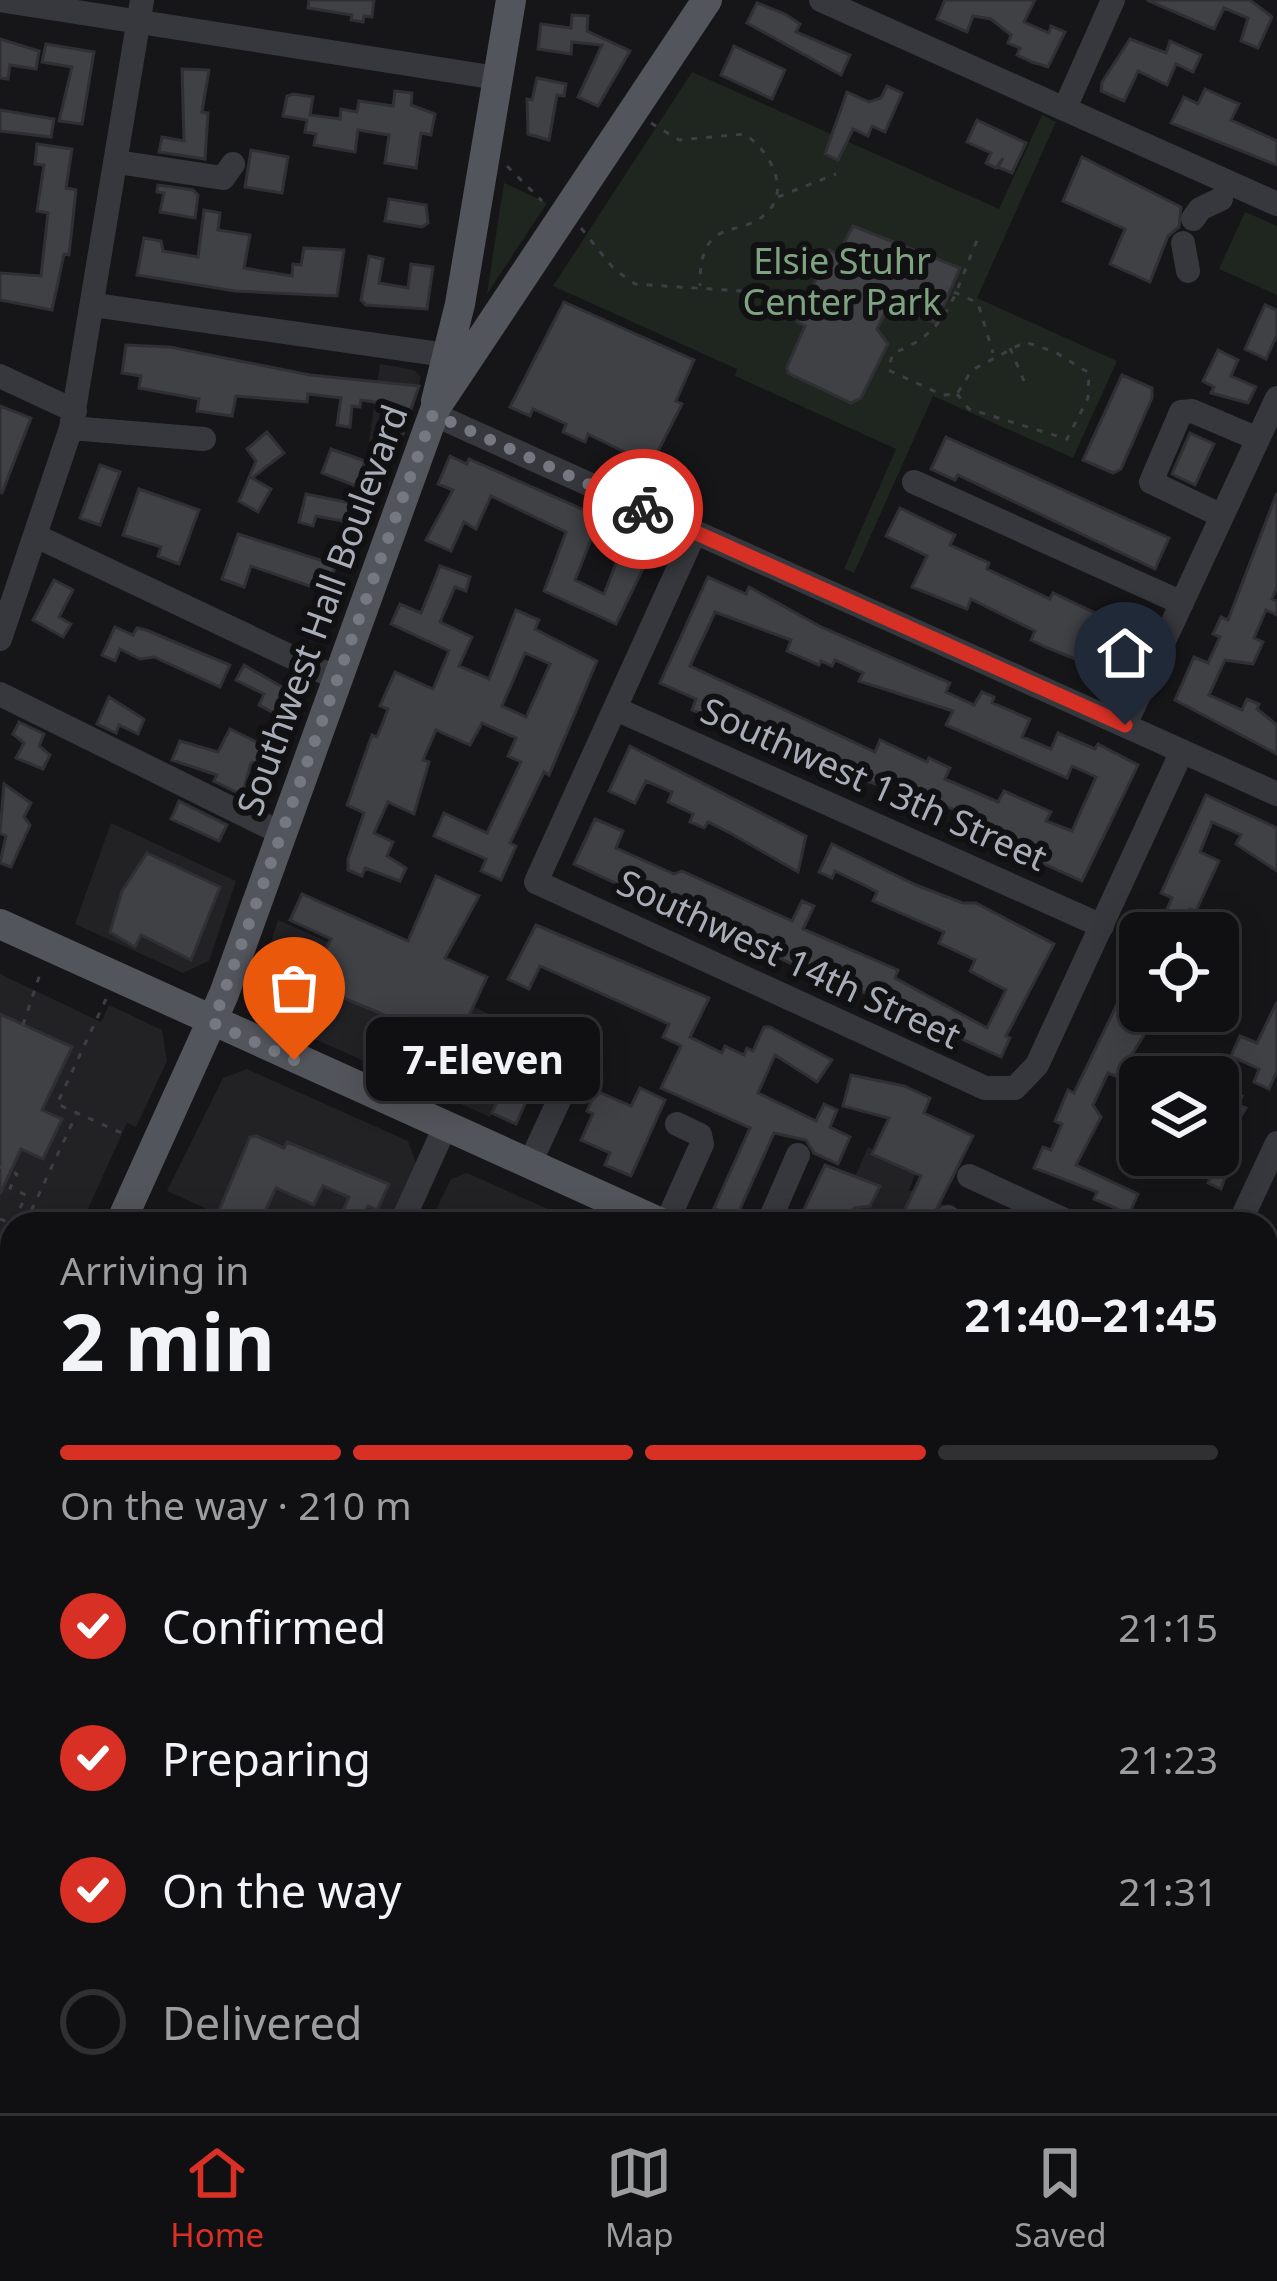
<!DOCTYPE html>
<meta charset="utf-8">
<style>
body{margin:0;font-family:"Noto Sans",sans-serif;background:#1e1e20;color:#f1f3f6;height:100vh;display:flex;flex-direction:column;font-size:45px;white-space:nowrap}
*{box-sizing:border-box;margin:0}
p{font-size:39px;color:#9c9d9f}
.icon{flex:none;width:66px;height:66px;fill:none;stroke:currentColor;stroke-width:2;stroke-linecap:round;stroke-linejoin:round}
.map{position:relative;flex:1;overflow:hidden}
.side{position:absolute;left:0px;top:1212px;width:1278px;height:903px;display:flex;flex-direction:column;background:#101012;border-radius:36px 36px 0 0;box-shadow:0 6px 30px #0003,0 0 0 3px #303032}
.side>*{flex:none}
.fabs{position:absolute;left:1119px;top:912px;display:grid;gap:24px}
.fabs a{display:grid;place-items:center;width:120px;height:120px;border-radius:18px;background:#101012;box-shadow:0 6px 30px #0003,0 0 0 3px #303032;font-size:60px}
.pin{position:absolute;display:grid;place-items:center;width:102px;height:102px;color:#fff;margin:-123px -51px;border-radius:50% 50% 50% 0;rotate:-45deg;box-shadow:0 0 12px #0007}
.pin .icon{rotate:45deg}
.courier{position:absolute;display:grid;place-items:center;width:120px;height:120px;margin:-60px;border:9px solid #d93025;border-radius:50%;background:#fff;color:#222;box-shadow:0 3px 15px #0007}
.bubble{position:absolute;height:84px;border-radius:18px;background:#101012;box-shadow:0 6px 30px #0003,0 0 0 3px #303032;font-size:39px;font-weight:700;line-height:84px;text-align:center}
.summary em{font-style:normal;font-weight:700}
.summary div{display:flex;flex-direction:column-reverse}
.summary{display:flex;align-items:center;justify-content:space-between;height:204px;padding:0 60px}
h1{font-size:78px;font-weight:700;line-height:90px}
.bar{display:grid;grid-template-columns:repeat(4,1fr);gap:18px 12px;align-content:center;height:144px;padding:0 60px}
.bar i{height:15px;border-radius:9px;background:#303032}
.bar .on{background:#d93025}
.bar p{grid-column:span 4}
ol{padding:0 60px;list-style:none}
li{display:flex;align-items:center;gap:36px;height:132px}
li p{margin-inline-start:auto}
li .icon{padding:12px;border-radius:50%;background:#d93025;color:#fff;stroke-width:4}
li:last-child{color:#9c9d9f}
li i{width:66px;height:66px;border:6px solid #303032;border-radius:50%}
.tabs{display:flex;justify-content:space-around;align-items:center;height:168px;border-top:3px solid #303032;background:#101012;font-size:33px;color:#9c9d9f}
.tabs a{display:grid;justify-items:center;gap:6px}
.tabs .on{color:#d93025}
.map>svg:first-child{display:block}
.built{fill:#222225}
.green{fill:#1e261f}
.building{fill:#404145;stroke:#303034;stroke-width:3;fill-rule:evenodd}
.lines{fill:none;stroke-linecap:round;stroke-linejoin:round}
.path{stroke:#3d3f44;stroke-width:3;stroke-dasharray:6 9;stroke-linecap:butt}
.minor{stroke:#37383d;stroke-width:24}
.major{stroke:#53555c;stroke-width:30}
.done{stroke:#757880;stroke-width:12;stroke-dasharray:0 21.6}
.route{stroke:#d93025;stroke-width:15}
.labels{text-anchor:middle;stroke-width:12;stroke-linejoin:round;paint-order:stroke}
.park-label{font-size:36px;fill:#7fa381;stroke:#111113}
.street-label{font-size:36px;fill:#a8adb8;stroke:#111113}
</style>
<div class="map">
<svg width="1277" height="2113" viewBox="0 0 1277 2113">
<rect width="100%" height="100%" fill="#161618"/>
<path class="built" d="M380,364L414,370L421,377L401,446L369,442Z
M111,823L236,881L209,961L183,973L75,924Z
M278,920L528,1031L490,1117L263,1016L255,991Z
M0,974L101,1022L109,1005L162,1030L167,1061L136,1127L127,1123L81,1224H12V1374L0,1400Z
M247,1069L408,1141L416,1163L391,1224H241L167,1191L223,1078Z
M868,1147L917,1169L909,1190L967,1215L963,1224H834Z
M467,1173L559,1214L554,1224H429L451,1179Z"/>
<path class="green" d="M692,72L999,209L1042,115L1056,122L977,298L1117,361L1073,458L933,396L854,573L844,569L896,449L735,376L737,369L553,286Z
M504,183L547,203L487,294Z
M1245,212L1277,226V295L1219,269Z"/>
<path class="building" d="M309,0H374L372,17L364,16L363,22L351,20L352,15L308,8Z
M945,0H1035L1024,22L1049,33L1051,26L1065,32L1048,67L1032,62L1017,55L1020,48L1008,43L1011,35L991,19L973,16L967,32L937,19Z
M1147,0H1250L1272,17L1258,48L1241,41L1248,18L1224,8L1214,29Z
M757,3L785,14L800,24L796,32L850,55L841,75L747,23Z
M572,15L588,16L587,31L630,51L598,106L578,97L602,45L572,42L571,54L538,49L541,24L571,28Z
M0,39L39,51L36,69L10,65L8,79L0,78Z
M1130,39L1166,53L1170,41L1201,55L1193,72L1176,64L1167,85L1138,71L1124,101L1101,91L1102,82Z
M46,44L94,52L82,124L59,121L72,67L42,62Z
M734,46L785,70L772,99L721,75Z
M182,69L209,70L202,112L208,113L205,159L159,152L162,137L184,141Z
M537,78L566,84L564,96L557,95L549,140L528,134L527,99L532,100Z
M887,86L902,93L885,132L872,126L868,136L853,129L838,160L825,154L847,92L869,102L881,98Z
M1205,89L1239,104L1231,120L1277,141V165L1171,123L1184,97L1198,104Z
M395,91L412,93L411,105L435,114L431,135L421,133L416,168L385,163L389,135L358,130L355,152L314,145L316,134L305,132L307,120L283,116L287,96L293,94L313,97L310,115L340,119L341,109L357,112L359,101L393,106Z
M0,110L54,119L51,137L0,131Z
M977,120L1026,143L1012,173L998,167L1003,158L996,168L986,163L991,153L967,142Z
M37,144L72,149L66,188L76,190L69,255L64,254L52,310L0,300V273L41,276L48,213L37,211L44,165L35,164Z
M251,150L288,157L282,193L245,187Z
M1082,157L1181,207L1179,227L1168,236L1150,282L1110,264L1125,229L1063,201Z
M158,185L193,190L198,195L195,218L160,212L164,193L157,192Z
M389,199L426,205L428,223L422,227L385,221Z
M204,210L220,213L218,230L250,235L244,268L292,276L293,264L301,265L304,248L344,250L337,296L235,291L137,275L144,238L161,241L163,251L198,257Z
M853,226L960,268L936,323L889,304L877,329L888,344L861,398L851,403L788,373L787,367L805,326L797,322L829,250L838,254Z
M369,256L383,259L379,283L408,288L411,264L433,267L427,309L366,305L361,300Z
M564,302L694,360L676,401L682,404L651,465L588,434L585,442L563,432L566,424L533,409L530,416L510,407Z
M1265,305L1277,310V335L1266,359L1245,349Z
M126,345L170,347L310,375L419,386L395,456L389,455L395,405L361,400L360,407L352,406L350,427L337,425L341,398L308,394L307,402L236,396L232,416L197,411L199,399L139,388L141,376L122,373Z
M1218,350L1238,360L1231,376L1256,387L1248,403L1211,393L1214,387L1203,381Z
M1122,375L1152,388V398L1121,469L1113,473L1083,460Z
M0,406L31,418L2,493L0,492Z
M267,432L284,453L252,478L271,489L258,512L239,501L256,461L247,449Z
M1190,433L1214,444L1195,485L1172,474Z
M946,437L1169,538L1155,569L958,475L955,480L931,469Z
M331,449L365,461L356,486L322,473Z
M450,456L467,464L469,459L600,517L575,580L604,594L629,530L656,542L616,624L544,591L566,532L491,496L476,529L464,522L451,551L426,540L453,490L438,484Z
M100,465L120,472L100,525L80,518Z
M139,489L199,510L179,564L158,556L161,547L123,535Z
M1277,493V587L1272,599L1277,601V615L1266,610L1254,638L1263,642L1253,664L1225,660L1209,695L1242,710L1247,699L1259,704L1257,709L1277,725V754L1175,700L1194,657L1208,663L1220,637L1213,634L1221,617L1228,620Z
M306,494L350,503L348,522L316,516L313,526L299,522Z
M900,508L955,535L950,545L989,563L987,569L1050,599L1053,593L1104,617L1102,623L1127,635L1114,666L1088,653L1083,662L1048,648L1031,640L1035,631L971,599L967,609L912,587L927,556L886,536Z
M238,534L336,565L329,584L315,588L251,566L244,587L222,579Z
M440,566L470,577L466,591L455,587L440,622L472,637L459,666L489,679L516,610L539,620L535,629L597,661L549,775L544,772L510,843L516,846L501,880L481,871L486,859L434,836L444,813L487,833L521,762L508,756L516,738L482,723L470,745L436,730L423,760L429,762L414,814L388,802L374,833L393,842L387,856L406,868L400,881L365,868L362,876L348,870V859L364,813L347,805L372,735L377,737L388,709L380,706L395,672L433,689L449,651L391,624L400,604L421,613ZM525,653L550,664L526,717L502,706Z
M708,577L746,594L749,587L821,627L950,683L946,692L974,705L982,692L994,697L992,703L1030,719L1022,737L1051,749L1058,733L1095,749L1098,744L1138,765L1082,881L1002,845L1007,833L934,801L928,814L907,804L913,792L887,780L885,787L858,778L692,710L696,699L660,683ZM715,612L791,640L787,651L819,665L821,661L832,666L835,660L863,673L859,681L953,711L946,725L976,738L1067,778L1072,766L1096,777L1072,831L1046,821L1051,812L1004,791L998,802L945,779L950,768L929,758L927,762L880,740L875,752L690,666Z
M54,580L73,590L59,617L71,624L63,637L33,620Z
M115,627L133,635L137,628L146,630L230,665L220,687L154,657L140,659L120,649L115,661L102,655Z
M244,665L289,691L276,714L259,705L264,694L236,680Z
M109,697L144,719L138,734L119,725L116,733L97,724Z
M19,722L44,734L39,746L50,755L43,769L16,758L24,743L13,734Z
M230,729L271,749L265,760L251,763L242,795L214,781L217,775L172,760L180,741L218,752Z
M630,746L806,836L798,872L732,834L708,822L704,828L690,822L693,814L668,802L672,792L646,781L635,803L609,791Z
M4,784L31,803L24,817L30,825L11,867L0,863L6,836L0,833Z
M1206,795L1277,828V871L1236,844L1241,835L1212,822L1200,852L1219,861L1196,911L1190,909L1179,933H1156L1172,898L1161,893Z
M179,801L227,825L219,841L171,819Z
M595,819L623,831L616,848L674,874L682,871L792,921L802,901L814,906L803,929L898,970L895,978L987,1028L1006,990L970,971L975,960L939,943L944,932L873,901L877,892L864,885L835,871L832,878L819,872L832,844L916,885L963,903H976L1054,944L1006,1036L1010,1038L1001,1057L912,1016L914,1011L812,973L574,864Z
M147,853L220,887L191,960L141,935L135,947L110,932L122,891Z
M436,876L479,896L445,958L487,977L467,1020L523,1046L526,1039L601,1070L592,1089L631,1106L640,1088L665,1100L631,1176L605,1165L610,1153L581,1140L593,1114L587,1111L591,1102L578,1096L570,1080L550,1083L537,1077L516,1124L492,1113L509,1077L470,1060L473,1052L339,996L329,1016L296,1005L331,939L290,920L302,894L408,941Z
M536,925L709,998L690,1037L722,1053L725,1046L744,1055L747,1048L753,1051L764,1027H770L832,1060L817,1082L775,1055L758,1093L816,1121L824,1104L837,1110L830,1127L850,1137L838,1164L814,1153L806,1140L774,1133L736,1218L714,1208L750,1128L661,1088L681,1046L663,1037L669,1024L540,966L529,989L508,979Z
M1140,957V1005L1134,1003L1124,1026L1144,1035L1118,1077L1108,1073L1093,1105L1101,1117L1076,1165L1138,1194L1129,1214L1094,1199L1097,1192L1034,1168L1043,1147L1051,1150L1062,1124L1055,1121L1068,1090L1074,1093Z
M1277,1002V1071L1269,1089L1254,1082L1259,1069L1231,1056L1240,1036L1257,1043Z
M0,1014L72,1047L42,1110L62,1119L43,1159L21,1149L0,1194Z
M851,1075L904,1086L930,1098L924,1113L973,1136L929,1224H898L921,1176L872,1154L889,1118L843,1106Z
M1218,1085L1242,1096L1238,1105L1246,1108L1233,1128L1218,1121Z
M256,1136L284,1148L287,1142L389,1184L377,1210L368,1206L360,1224H337L349,1197L323,1186L314,1205L276,1188L259,1224H237L217,1215L250,1137Z
M1174,1155H1233L1221,1189L1208,1183L1213,1172Z
M825,1165L880,1186L870,1206L854,1208L847,1224L826,1217L823,1224H797Z"/>
<g class="lines">
<path class="path" d="M651,123L679,140L744,134C766,147 789,184 771,208C745,243 699,209 700,286
M507,166L542,201
M778,197L836,174
M581,228L614,269L635,284L756,292L793,307
M954,292L978,303L993,353
M1010,348L1024,381
M957,394L969,409L1067,439L1088,398L1089,373L1055,352L1025,342L972,370L957,394L943,395L888,370L893,353C952,332 955,289 979,236
M106,999L57,1104L126,1135
M23,1025L41,971
M0,1167L17,1174L10,1188L26,1195L13,1224
M0,1219L10,1223
M25,1224L76,1115"/>
<path class="minor" d="M0,0L497,78
M821,0L1277,204
M1065,108L1113,0
M117,162L223,178L233,164
M1193,219L1200,209L1221,199
M1183,243L1188,271
M94,305L446,355
M0,376L75,411
M433,414L1277,794
M71,428L204,439
M914,482L1182,603
M1222,516L1151,482L1181,412L1192,411L1258,439
M695,532L536,882L985,1088H1015L1037,1065L1182,751
M36,536L336,678
M0,639L71,428L142,0
M0,694L283,834
M616,709L1102,926
M1125,725L1277,398
M529,1165L562,1094
M969,1176L1073,1224
M401,1224L445,1127
M666,1224L702,1144L700,1135L677,1124
M768,1224L798,1155
M863,1224L864,1221
M945,1224L948,1217
M1239,1224L1277,1143
M1266,1424L1277,1429
M1266,1793L1277,1797
M1266,1918L1277,1923
M0,2001L12,2006
M0,2095L12,2068
M514,2103L537,2113
M996,2103L1019,2113
M1138,2103L1158,2112L1170,2103
M261,2113L265,2103
M832,2113L836,2103"/>
<path class="major" d="M436,401L460,304L511,0
M0,924L663,1224
M120,1224L224,994L436,407L707,0
M0,1487L12,1460
M1266,1494L1277,1499"/>
</g>
<g class="lines">
<path class="done" d="M294,1060L213,1023L433,414L643,509"/>
<path class="route" d="M643,509L1125,725"/>
</g>
<g class="labels">
<g class="park-label">
<text x="842" y="274">Elsie Stuhr<tspan x="842" dy="41">Center Park</tspan></text>
</g>
<g class="street-label">
<text transform="translate(322 610) rotate(-70)" y="13">Southwest Hall Boulevard</text>
<text transform="translate(874 784) rotate(24)" y="13">Southwest 13th Street</text>
<text transform="translate(789 959) rotate(25)" y="13">Southwest 14th Street</text>
</g>
</g>
</svg>
<div class="fabs">
<a><svg class="icon" aria-label="locate" viewBox="0 0 24 24"><circle cx="12" cy="12" r="6"/><path d="M12 2v4M12 18v4M2 12h4M18 12h4"/></svg></a>
<a><svg class="icon" aria-label="layers" viewBox="0 0 24 24"><path d="M12 4l9 5-9 5-9-5zM3 14l9 5 9-5"/></svg></a>
</div>
<div class="pin" style="left:294px;top:1060px;background:#ea580c"><svg class="icon" aria-label="bag" viewBox="0 0 24 24"><path d="M5 8h14l-1 12H6zM9 8a3 3 0 0 1 6 0"/></svg></div>
<div class="pin" style="left:1125px;top:725px;background:#1f2937"><svg class="icon" aria-label="home" viewBox="0 0 24 24"><path d="M3 11l9-7 9 7M6 9v11h12V9"/></svg></div>
<div class="courier" style="left:643px;top:509px"><svg class="icon" aria-label="bike" viewBox="0 0 24 24"><circle cx="6" cy="16" r="4"/><circle cx="18" cy="16" r="4"/><path d="M6 16l4-8h5l3 8M10 8l3 8H6M13 5h3"/></svg></div>
<div class="bubble" style="left:366px;top:1017px;width:234px">7-Eleven</div>
<section class="side">
<div class="summary"><div><h1>2 min</h1><p>Arriving in</p></div><em>21:40–21:45</em></div>
<div class="bar"><i class="on"></i><i class="on"></i><i class="on"></i><i></i><p>On the way · 210 m</p></div>
<ol>
<li><svg class="icon" aria-label="check" viewBox="0 0 24 24"><path d="M5 12l5 5 9-10"/></svg>Confirmed<p>21:15</p></li>
<li><svg class="icon" aria-label="check" viewBox="0 0 24 24"><path d="M5 12l5 5 9-10"/></svg>Preparing<p>21:23</p></li>
<li><svg class="icon" aria-label="check" viewBox="0 0 24 24"><path d="M5 12l5 5 9-10"/></svg>On the way<p>21:31</p></li>
<li><i></i>Delivered</li>
</ol>
</section>
</div>
<nav class="tabs">
<a class="on"><svg class="icon" aria-label="home" viewBox="0 0 24 24"><path d="M3 11l9-7 9 7M6 9v11h12V9"/></svg>Home</a>
<a><svg class="icon" aria-label="map" viewBox="0 0 24 24"><path d="M3 6l6-2 6 2 6-2v14l-6 2-6-2-6 2zM9 4v14M15 6v14"/></svg>Map</a>
<a><svg class="icon" aria-label="saved" viewBox="0 0 24 24"><path d="M7 4h10v16l-5-4-5 4z"/></svg>Saved</a>
</nav>
